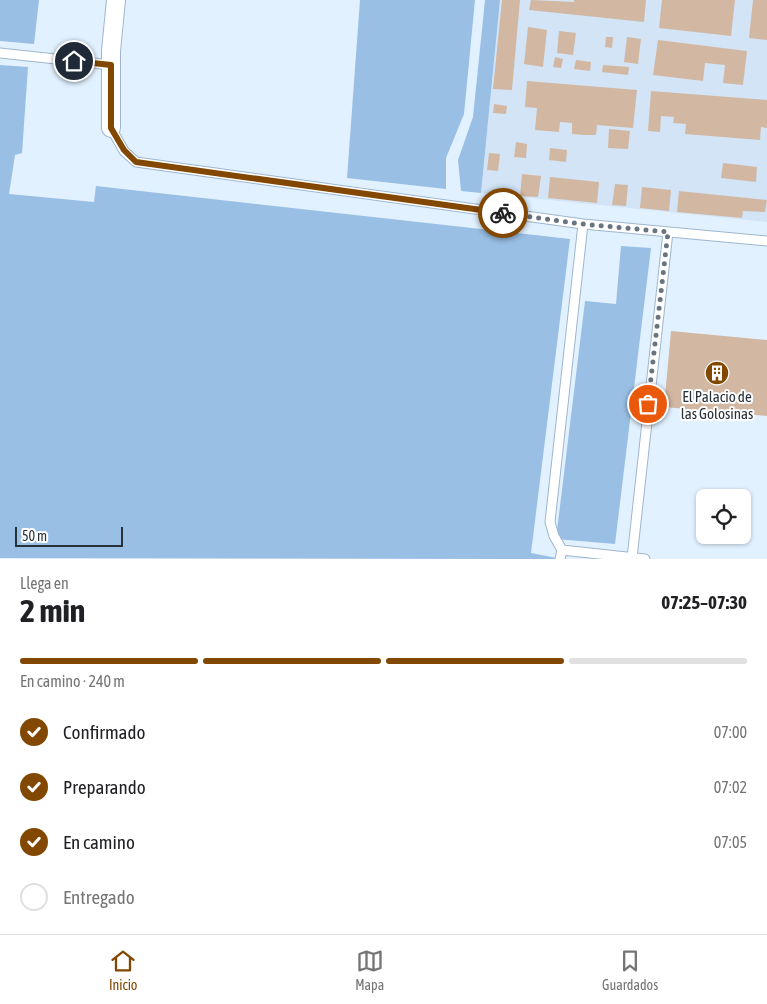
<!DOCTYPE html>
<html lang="es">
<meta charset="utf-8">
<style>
body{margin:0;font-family:"Asap Condensed",sans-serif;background:#f2f2f2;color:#202124;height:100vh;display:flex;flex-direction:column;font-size:19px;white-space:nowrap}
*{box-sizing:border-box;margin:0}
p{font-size:16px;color:#757577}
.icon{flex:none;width:28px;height:28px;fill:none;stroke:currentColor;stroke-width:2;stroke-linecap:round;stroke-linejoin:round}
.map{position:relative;height:559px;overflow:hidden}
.drawer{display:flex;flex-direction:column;background:#fff;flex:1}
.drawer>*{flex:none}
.tools{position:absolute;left:696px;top:489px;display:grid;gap:10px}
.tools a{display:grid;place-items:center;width:55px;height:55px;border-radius:8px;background:#fff;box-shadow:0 1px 4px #0004;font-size:25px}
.scale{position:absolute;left:15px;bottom:12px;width:108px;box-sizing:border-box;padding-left:5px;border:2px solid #27313a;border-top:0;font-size:14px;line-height:18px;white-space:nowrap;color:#27313a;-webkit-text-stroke:4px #fff;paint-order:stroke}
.pin{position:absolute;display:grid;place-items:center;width:42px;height:42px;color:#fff;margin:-21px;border:2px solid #fff;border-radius:50%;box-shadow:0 1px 5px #0007}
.courier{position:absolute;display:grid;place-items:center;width:50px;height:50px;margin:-25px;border:4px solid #824700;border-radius:50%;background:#fff;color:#222;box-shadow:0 1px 6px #0007}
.headline em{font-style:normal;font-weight:700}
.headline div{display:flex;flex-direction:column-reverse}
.headline{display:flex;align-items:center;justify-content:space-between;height:85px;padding:0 20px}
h1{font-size:32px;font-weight:700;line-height:38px}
.bar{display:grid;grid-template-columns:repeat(4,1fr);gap:8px 5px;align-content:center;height:60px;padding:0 20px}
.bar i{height:6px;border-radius:4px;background:#e0e0e0}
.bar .active{background:#824700}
.bar p{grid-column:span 4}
ol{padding:0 20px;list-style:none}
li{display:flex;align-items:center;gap:15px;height:55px}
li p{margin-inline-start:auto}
li .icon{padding:5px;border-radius:50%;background:#824700;color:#fff;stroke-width:4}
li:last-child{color:#757577}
li i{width:28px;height:28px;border:2px solid #e0e0e0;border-radius:50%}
.tab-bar{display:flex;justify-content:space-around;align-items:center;height:70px;border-top:1px solid #e0e0e0;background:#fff;font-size:14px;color:#757577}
.tab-bar a{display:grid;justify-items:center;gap:2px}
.tab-bar .active{color:#824700}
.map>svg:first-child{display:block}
.built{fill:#d2e4f6}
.green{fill:#99bfe4}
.building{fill:#d2b8a2}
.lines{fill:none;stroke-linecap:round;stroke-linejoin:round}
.lane-casing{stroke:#9fb6cd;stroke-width:11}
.street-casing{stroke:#9fb6cd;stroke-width:20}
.lane{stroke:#fff;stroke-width:9}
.street{stroke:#fff;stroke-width:18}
.done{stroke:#68747f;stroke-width:5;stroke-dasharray:0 9}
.route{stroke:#824700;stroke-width:6}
.labels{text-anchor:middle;stroke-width:4;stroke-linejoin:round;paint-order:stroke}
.poi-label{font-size:15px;fill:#27313a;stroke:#fff}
</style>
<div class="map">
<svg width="767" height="559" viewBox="0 0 767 559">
<rect width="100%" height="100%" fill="#e2f1ff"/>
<path class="built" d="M500,0H767V222L481,193Z"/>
<path class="green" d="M0,0H39L34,44L0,41Z
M360,0H475L464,114L446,158V189L347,178Z
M485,0H500L481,193L461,191L458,160L473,117Z
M0,65L28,67L22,153L15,155L9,194L94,202L96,186L570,239L531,553L562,559L0,558Z
M621,246L651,248L615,544L556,539L585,301L616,304Z"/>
<path class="building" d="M502,0H520L512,90L493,89Z
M531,0L574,2V0H646L644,22L529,10Z
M662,0H735L731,36L659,28Z
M753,0H767V40L749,38Z
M528,27L547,30L543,67L524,64Z
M559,31L576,33L573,55L557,53Z
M606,37H613L612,48L605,47Z
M627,37L641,39L638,64L624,62Z
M658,40L747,51L743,85L723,83L725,65L705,63L703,81L653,75Z
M555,57L563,59L561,68L553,67Z
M576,60L591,62L590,71L574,69Z
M603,65L629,67L628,75L602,72Z
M527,81L637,90L633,128L597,125L596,135H584L572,134V123L560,122L559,132L535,130L537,108L525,107Z
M651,91L767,100V128L761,127L760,140L685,134L686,124L673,123L674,117L661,116L660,132L648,131Z
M494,104L507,106L506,114L493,113Z
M609,129L630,131L628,149L608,148Z
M516,142L527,144L526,158L514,157Z
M550,148L567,150L566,162L549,160Z
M489,153L500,154L498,171L487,170Z
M723,163L757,167L756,182L721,178Z
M522,174L541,176L538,197L520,196Z
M550,177L599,182L597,203L548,198Z
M615,184L628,185L626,206L612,205Z
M642,187L671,190L669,211L640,208Z
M679,191L767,200L765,212L743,211L742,218L677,212Z
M671,331L767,340V416L664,407Z"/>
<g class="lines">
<g class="lane-casing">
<path id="lane" d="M0,53L111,65
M111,128L124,151L136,162L583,224L767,241
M562,550L645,559
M632,558L668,232
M560,559L562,550L554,536L550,522L583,224"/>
</g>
<g class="street-casing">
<path id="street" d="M111,128V51L116,0"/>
</g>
<use href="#lane" class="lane"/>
<use href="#street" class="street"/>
</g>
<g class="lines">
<path class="done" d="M503,213L582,224L668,232L648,404"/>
<path class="route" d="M74,61L111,65V128L124,150L136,162L503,213"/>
</g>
<defs>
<g id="building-disc" transform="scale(1.25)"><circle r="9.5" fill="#824700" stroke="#fff"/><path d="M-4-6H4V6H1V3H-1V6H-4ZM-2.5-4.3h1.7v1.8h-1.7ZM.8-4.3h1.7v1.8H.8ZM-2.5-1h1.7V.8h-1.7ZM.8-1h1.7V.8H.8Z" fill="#fff"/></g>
</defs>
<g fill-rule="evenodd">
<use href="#building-disc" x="717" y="373"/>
</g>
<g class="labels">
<g class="poi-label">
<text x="717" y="402">El Palacio de<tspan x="717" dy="17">las Golosinas</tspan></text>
</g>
</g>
</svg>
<div class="tools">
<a><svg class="icon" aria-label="locate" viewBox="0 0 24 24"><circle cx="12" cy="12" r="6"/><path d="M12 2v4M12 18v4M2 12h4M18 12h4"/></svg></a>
</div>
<div class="scale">50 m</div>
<div class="pin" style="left:648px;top:404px;background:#ea580c"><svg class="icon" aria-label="bag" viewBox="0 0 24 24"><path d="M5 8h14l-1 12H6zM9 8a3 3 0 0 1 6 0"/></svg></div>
<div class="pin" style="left:74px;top:61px;background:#1f2937"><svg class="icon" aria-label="home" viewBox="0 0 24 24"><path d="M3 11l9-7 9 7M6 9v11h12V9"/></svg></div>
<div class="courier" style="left:503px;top:213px"><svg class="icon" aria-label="bike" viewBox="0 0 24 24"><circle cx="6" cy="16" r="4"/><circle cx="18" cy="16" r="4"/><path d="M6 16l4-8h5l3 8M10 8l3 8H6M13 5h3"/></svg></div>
</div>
<section class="drawer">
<div class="headline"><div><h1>2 min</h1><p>Llega en</p></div><em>07:25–07:30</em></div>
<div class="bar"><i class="active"></i><i class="active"></i><i class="active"></i><i></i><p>En camino · 240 m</p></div>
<ol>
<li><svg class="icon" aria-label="check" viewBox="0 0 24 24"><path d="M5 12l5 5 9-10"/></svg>Confirmado<p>07:00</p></li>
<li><svg class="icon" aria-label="check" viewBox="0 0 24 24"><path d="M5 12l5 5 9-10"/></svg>Preparando<p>07:02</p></li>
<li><svg class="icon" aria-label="check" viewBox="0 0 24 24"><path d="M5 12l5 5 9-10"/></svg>En camino<p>07:05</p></li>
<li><i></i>Entregado</li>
</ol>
</section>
<nav class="tab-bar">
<a class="active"><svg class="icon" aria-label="home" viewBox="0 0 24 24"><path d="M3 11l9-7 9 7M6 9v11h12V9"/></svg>Inicio</a>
<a><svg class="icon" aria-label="map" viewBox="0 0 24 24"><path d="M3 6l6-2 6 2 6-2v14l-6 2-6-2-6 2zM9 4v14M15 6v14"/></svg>Mapa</a>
<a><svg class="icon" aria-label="saved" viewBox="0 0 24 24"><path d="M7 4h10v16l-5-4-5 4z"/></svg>Guardados</a>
</nav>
